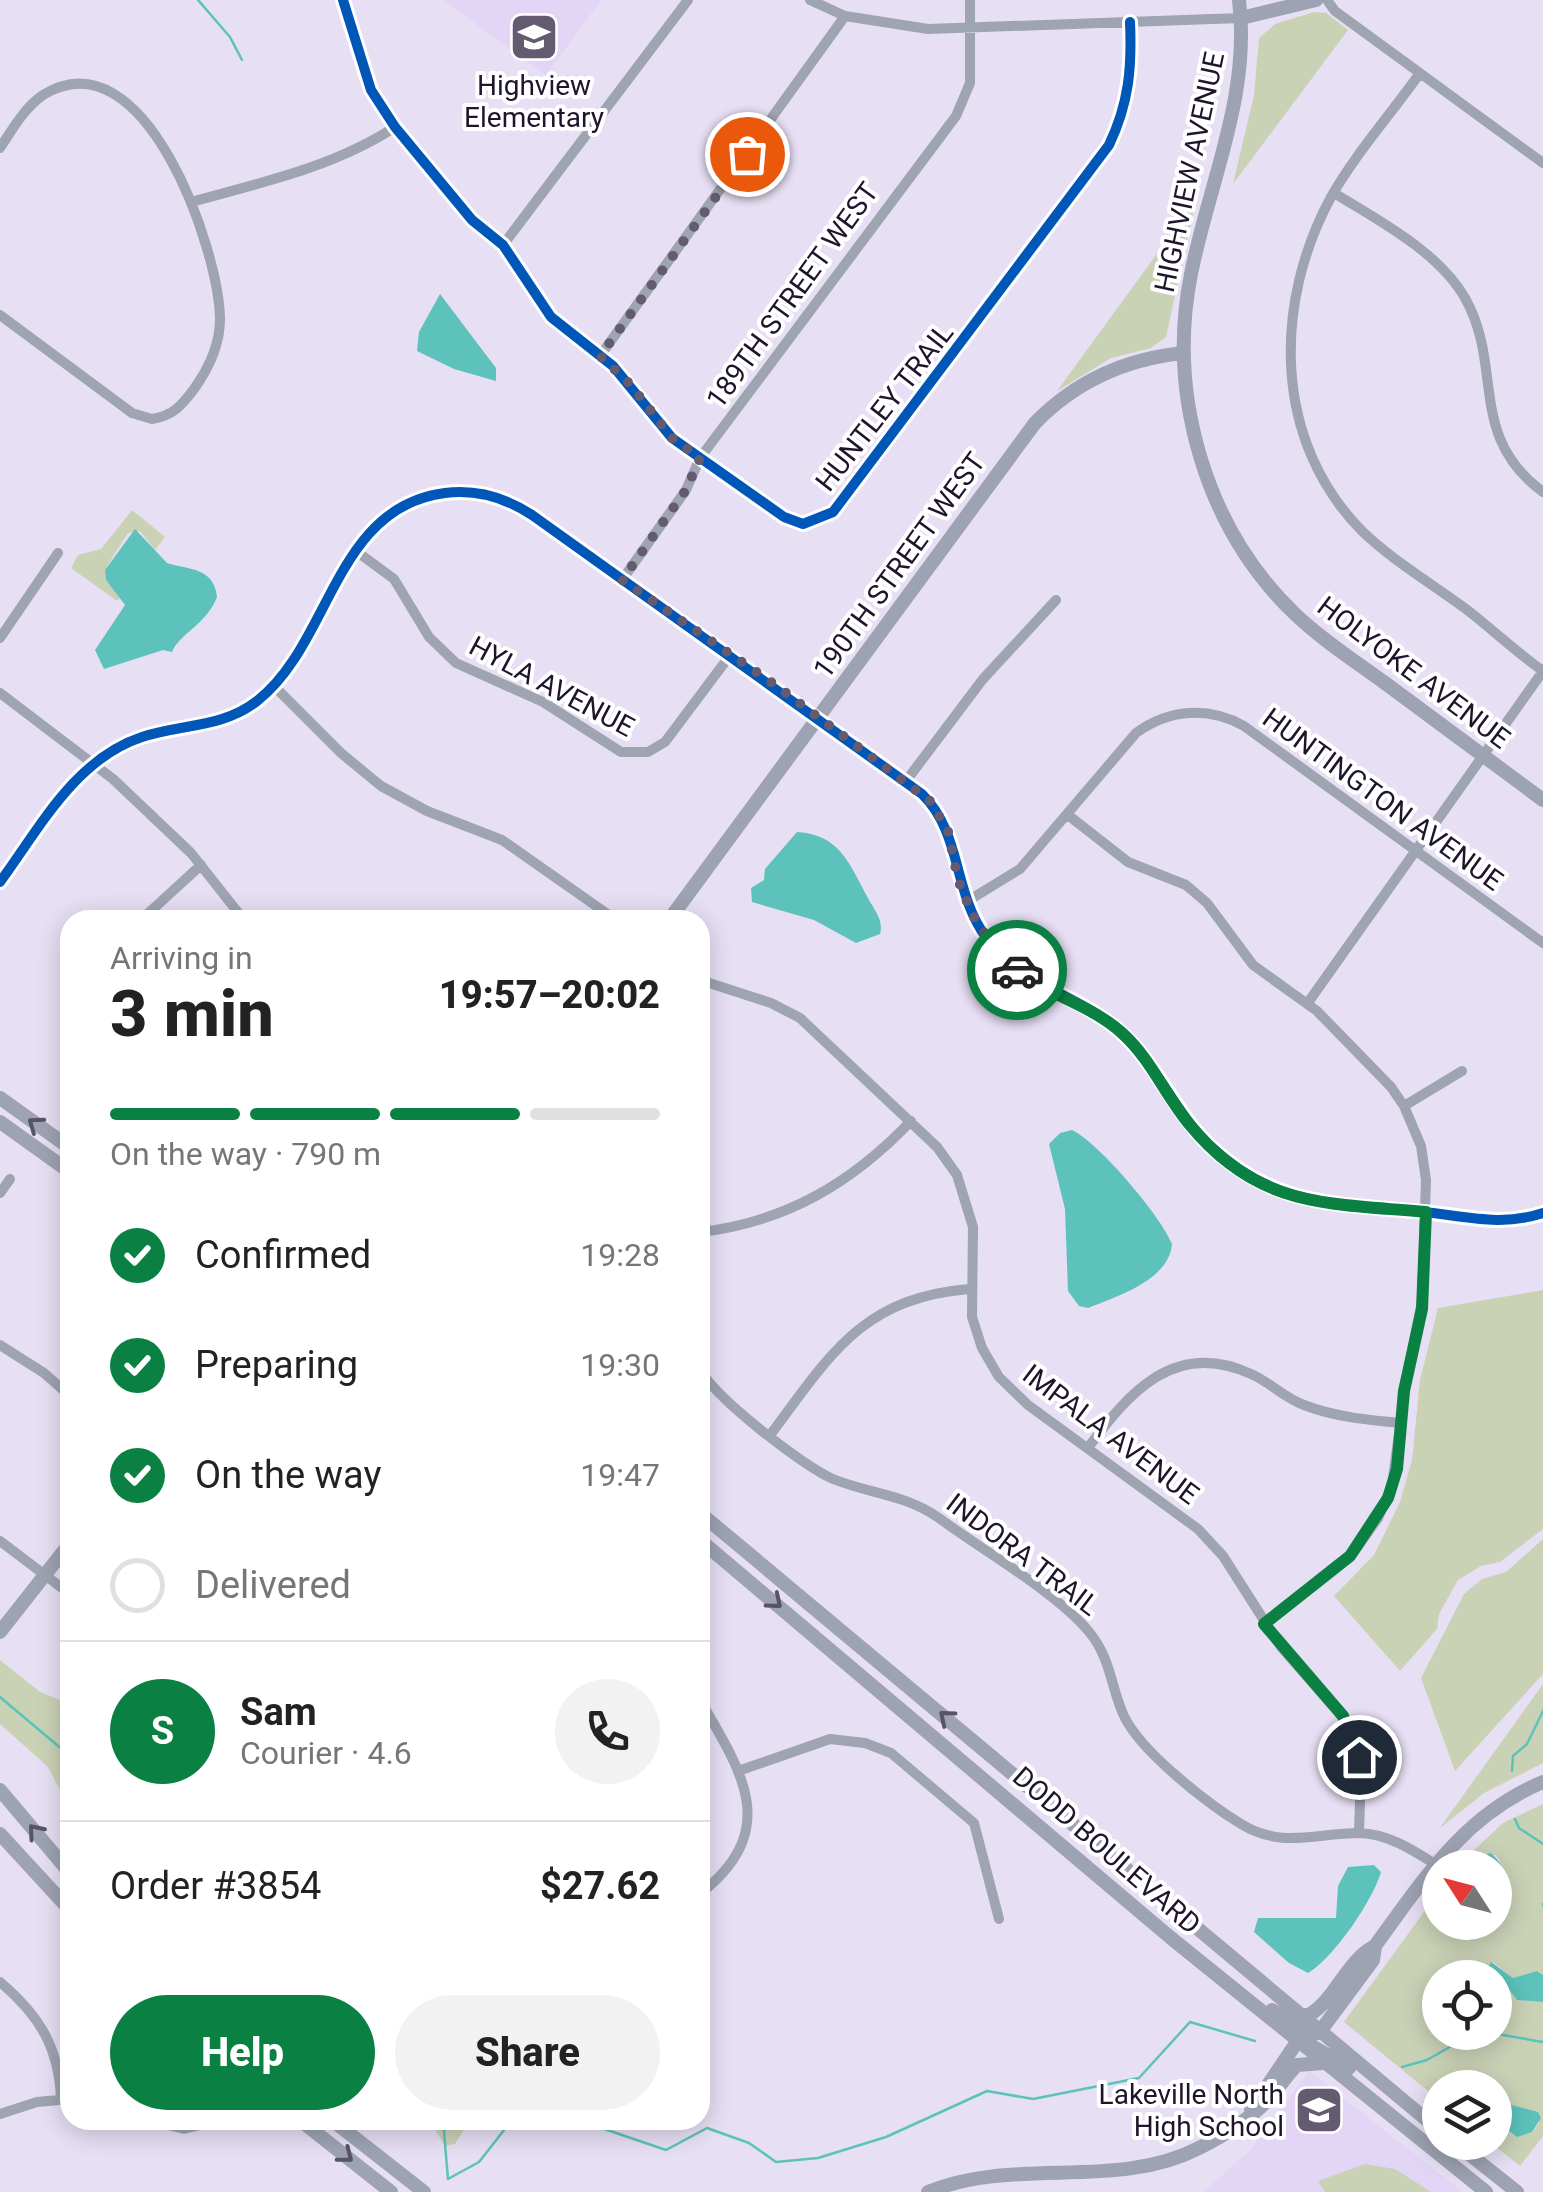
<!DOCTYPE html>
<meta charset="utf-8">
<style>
body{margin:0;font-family:Roboto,sans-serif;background:#f2f2f2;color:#222;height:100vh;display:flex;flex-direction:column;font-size:38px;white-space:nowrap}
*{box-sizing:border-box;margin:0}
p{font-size:32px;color:#767676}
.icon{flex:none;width:55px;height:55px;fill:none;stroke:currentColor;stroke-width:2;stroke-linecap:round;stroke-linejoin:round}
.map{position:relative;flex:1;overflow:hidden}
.side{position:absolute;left:60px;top:910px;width:650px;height:1220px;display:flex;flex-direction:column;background:#fff;border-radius:30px;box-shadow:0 5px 25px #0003}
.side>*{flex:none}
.needle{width:65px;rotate:306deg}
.buttons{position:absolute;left:1422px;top:1850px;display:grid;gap:20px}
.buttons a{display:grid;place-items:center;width:90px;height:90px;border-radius:50%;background:#fff;box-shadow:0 5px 25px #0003;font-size:50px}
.pin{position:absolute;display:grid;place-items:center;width:85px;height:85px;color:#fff;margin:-42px;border:5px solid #fff;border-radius:50%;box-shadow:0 2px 10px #0007}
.courier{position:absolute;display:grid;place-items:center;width:100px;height:100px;margin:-50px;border:8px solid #0b8043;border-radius:50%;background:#fff;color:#222;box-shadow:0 2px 12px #0007}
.headline em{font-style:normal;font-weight:800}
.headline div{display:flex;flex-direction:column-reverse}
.headline{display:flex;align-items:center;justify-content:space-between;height:170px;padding:0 50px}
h1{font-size:65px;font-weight:800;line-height:75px}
.bar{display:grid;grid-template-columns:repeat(4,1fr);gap:15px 10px;align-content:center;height:120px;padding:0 50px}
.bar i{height:12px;border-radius:8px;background:#e0e0e0}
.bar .on{background:#0b8043}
.bar p{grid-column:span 4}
.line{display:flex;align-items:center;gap:25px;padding:0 50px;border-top:2px solid #e0e0e0}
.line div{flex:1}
.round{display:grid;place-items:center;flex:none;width:105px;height:105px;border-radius:52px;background:#f2f2f2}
ol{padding:0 50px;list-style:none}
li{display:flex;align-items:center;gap:30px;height:110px}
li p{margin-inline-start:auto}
li .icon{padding:10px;border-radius:50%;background:#0b8043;color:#fff;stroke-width:4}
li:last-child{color:#767676}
li i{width:55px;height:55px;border:5px solid #e0e0e0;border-radius:50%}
.button{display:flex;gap:20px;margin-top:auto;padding:20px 50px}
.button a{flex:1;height:115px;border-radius:60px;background:#0b8043;color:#fff;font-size:40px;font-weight:800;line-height:115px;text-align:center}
.button a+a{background:#f2f2f2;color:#222}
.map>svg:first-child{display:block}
.built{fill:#e2d5f6}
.green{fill:#cad2b6}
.water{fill:#5dc2bc}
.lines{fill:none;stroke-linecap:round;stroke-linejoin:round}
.stream{stroke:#5dc2bc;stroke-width:2.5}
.street{stroke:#9ea4b0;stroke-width:10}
.secondary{stroke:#9da3b2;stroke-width:14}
.cycleway-casing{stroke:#fff;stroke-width:16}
.cycleway{stroke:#0057b8;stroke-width:10}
.oneway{stroke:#575468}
.done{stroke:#645b71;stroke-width:10;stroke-dasharray:0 18}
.route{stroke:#0b8043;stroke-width:12}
.labels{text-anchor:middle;stroke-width:8;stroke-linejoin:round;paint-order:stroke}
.poi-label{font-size:28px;fill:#1e142b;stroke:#fff}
.street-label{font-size:28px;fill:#1e142b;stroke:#fff}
</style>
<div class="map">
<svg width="1543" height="2192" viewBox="0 0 1543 2192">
<rect width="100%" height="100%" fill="#e7dff4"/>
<path class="built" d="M443,0H601L546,75Z
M1309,2071L1463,2192H1204L1251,2149Z"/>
<path class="green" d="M1314,12L1326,13L1348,30L1233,184L1254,95L1259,38L1275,24Z
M1196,200L1166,337L1151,348L1111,358L1057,391Z
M132,510L165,537L155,550L140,531L128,533L107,566L106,580L122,595L117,601L71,568L78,555L101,549Z
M1543,1290V1529L1500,1562L1481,1566L1458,1580L1439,1614L1437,1629L1400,1671L1334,1596L1374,1555L1400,1502L1412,1460L1420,1380L1438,1308Z
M1543,1539V1674L1455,1771L1421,1678L1464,1594L1482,1579L1506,1572Z
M0,1660L40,1692L70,1704V1809L48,1767L0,1724Z
M1543,1684V1763L1484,1793L1439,1829Z
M1543,1804V1975L1537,1971L1513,1978L1493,1962L1487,1971L1491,1977L1440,1978V2032H1495V1980L1504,1983L1517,2000L1543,2002V2136L1520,2166L1491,2143L1495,2142V2121L1513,2135L1532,2132L1539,2123L1530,2110L1500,2102L1494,2083C1475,2079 1460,2087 1440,2088V2101L1344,2022L1440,1890V1922H1495L1502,1912L1500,1861L1496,1855L1478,1856L1466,1867H1456L1503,1823Z
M429,2120H470L455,2144L445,2146Z
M1365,2164L1395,2169L1431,2192H1325L1318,2181Z"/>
<path class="water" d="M440,294L496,368V381L454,369L417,351L419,332Z
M135,529L167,563C189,570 214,567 217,597C206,625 179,634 172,652L163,650L104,669L95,650L125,605L106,580L105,570Z
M797,832C841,835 849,864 868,898C874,910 884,920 880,934L856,943L814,920L752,902L751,888L764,880L765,869Z
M1072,1130C1098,1142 1161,1216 1172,1244C1169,1280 1118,1296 1088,1308L1079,1306L1068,1291L1065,1209L1049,1144L1060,1133Z
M1490,1853C1509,1865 1514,1904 1495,1917V1868L1466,1867Z
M1374,1865L1381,1872C1373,1900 1334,1958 1308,1973L1289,1963L1254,1932L1258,1918H1336L1338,1886L1348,1867Z
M1491,1962L1513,1978L1537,1971L1543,1975V2002L1517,2000L1504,1983L1491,1977L1487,1969Z
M1491,2079L1500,2102L1538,2112L1541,2118L1532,2132L1517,2137L1495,2121V2088L1460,2087Z"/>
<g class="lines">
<path class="stream" d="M198,0L230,37L242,60
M0,1697L70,1756
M1512,1771L1513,1756L1527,1744L1543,1711
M1515,1819L1519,1828L1543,1844
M1543,1904V1905
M1486,2032L1543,2042
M1402,2067L1427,2060L1476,2032
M443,2120L448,2179L479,2162L512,2120
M578,2120L666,2150L707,2128L749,2143L776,2162L818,2158L886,2137L987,2091L1033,2099L1139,2078L1190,2022L1255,2041"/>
<path class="street" d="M343,0L371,90L395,127L472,220L503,245L551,317L613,366L672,438L784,517L803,524L833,512L1109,145C1129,103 1132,68 1130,22
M810,0L845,16L928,29L1241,18
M1327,0L1335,11L1543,163
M1420,73C1391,114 1356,153 1331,197C1273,304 1273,441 1362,531C1393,561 1431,583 1466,609C1492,629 1516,652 1543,671
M0,148C12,130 24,108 43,95C145,32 219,250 220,319C220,345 209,368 194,389C182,405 173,416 152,419L132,413L0,315
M1334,193C1378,220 1439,252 1465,298C1504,367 1467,436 1543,492
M191,202C260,183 334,167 395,127
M503,245L688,0
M600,356L845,16
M356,551L394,579L429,637L456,663L543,702L621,752H648L665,742L731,654
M622,580L686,490L700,458L956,116L970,83V0
M0,638L58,553
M274,686L341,753L381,786L427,811L502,840L616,920
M0,693L113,779L191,853L244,920
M906,781L983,679L1056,600
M1068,815L1128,862L1186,885L1207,903L1253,965L1317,1011L1391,1087L1404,1106L1421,1146L1426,1180L1422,1301L1406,1381L1392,1486L1378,1518L1351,1556L1264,1625
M0,882C39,829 75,759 142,737C181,724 223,728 257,701C331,644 334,507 445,493C477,489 506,498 532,515L922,794C962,833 953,893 986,937C1020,984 1073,993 1116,1028C1156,1061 1173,1111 1210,1146C1277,1209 1339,1203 1423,1212C1465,1216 1501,1227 1543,1213
M966,902L1020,869L1136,733C1169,709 1208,706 1244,726L1543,943
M141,920L201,865
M700,980L771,1003L800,1018L937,1147L957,1175L973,1227L972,1317L982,1348L999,1377L1028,1405L1198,1529L1223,1556L1281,1647L1346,1721L1361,1771L1359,1833
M1307,1004L1543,671
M1404,1106L1462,1071
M0,1193L10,1179
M700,1232C786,1222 852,1183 911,1121
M0,1345L44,1373L70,1396
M700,1369C714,1397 804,1467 833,1479C870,1494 905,1494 939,1518C982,1550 1058,1593 1090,1633C1111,1659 1111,1688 1124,1716C1141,1752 1207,1803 1241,1824C1282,1849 1315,1833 1359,1833C1388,1834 1411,1849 1435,1864
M771,1434C830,1355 862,1298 969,1289
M1088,1448C1129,1392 1175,1339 1251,1374C1270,1382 1284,1398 1304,1405C1335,1417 1368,1420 1401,1423
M0,1541L70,1594
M700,1700C743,1774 781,1830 700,1894
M741,1770L830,1739L865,1743L891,1753L974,1823L999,1919
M0,1982C39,2015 59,2047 61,2099
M0,2114L37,2102L70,2099
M148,2120L184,2129L221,2120"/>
<path class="secondary" d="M1239,0C1251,95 1209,183 1191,274C1167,394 1205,528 1295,614C1322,640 1355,661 1385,683C1438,722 1490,761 1543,800
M1241,18L1316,0
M669,920L1035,423C1075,382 1125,359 1183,353
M0,1098L70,1148
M0,1122L70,1172
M700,1513L1440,2131
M700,1540L1171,1938L1486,2192
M0,1632L70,1543
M0,1790L70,1873
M0,1834L70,1910
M1272,2010L1314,2034
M1298,2015H1309C1337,1998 1346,1961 1375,1946C1424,1879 1464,1815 1543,1782
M1319,2033L1373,1960L1375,1946
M1307,2043L1349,2068
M1251,2110L1297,2042
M300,2120L391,2192
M332,2120L424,2192
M1454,2142L1517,2192
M928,2192C1015,2156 1116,2191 1199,2148C1223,2136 1249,2119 1268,2100C1279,2089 1286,2075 1297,2065L1323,2063"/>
<g class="cycleway-casing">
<path id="cycleway" d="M343,0L371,90L395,127L472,220L503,245L551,317L613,366L672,438L784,517L803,524L833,512L1109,145C1129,103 1132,68 1130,22
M0,882C39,829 75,759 142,737C181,724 223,728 257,701C331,644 334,507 445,493C477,489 506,498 532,515L922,794C962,833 953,893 986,937C1020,984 1073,993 1116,1028C1156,1061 1173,1111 1210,1146C1277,1209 1339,1203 1423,1212C1465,1216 1501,1227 1543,1213"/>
</g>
<use href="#cycleway" class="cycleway"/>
</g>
<defs><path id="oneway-chevron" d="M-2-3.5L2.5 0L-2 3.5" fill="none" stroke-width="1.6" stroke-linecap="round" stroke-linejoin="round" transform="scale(2.5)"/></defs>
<g class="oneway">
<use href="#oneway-chevron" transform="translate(35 1124) rotate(-144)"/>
<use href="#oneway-chevron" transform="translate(775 1602) rotate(40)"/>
<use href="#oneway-chevron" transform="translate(946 1717) rotate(-140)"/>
<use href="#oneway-chevron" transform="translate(35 1831) rotate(-130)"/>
<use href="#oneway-chevron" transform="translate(346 2156) rotate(38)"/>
</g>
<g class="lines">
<path class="done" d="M747,154L600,356L630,384L672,438L700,458L686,490L622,580L774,684L930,801L948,831L958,880L972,914L994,948L1017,970"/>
<path class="route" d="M1017,970C1049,996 1090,1004 1122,1033C1151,1059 1165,1095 1190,1125C1259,1209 1329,1203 1426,1212L1422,1309L1404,1391L1397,1469L1388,1498L1350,1556L1264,1624L1343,1716L1359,1757"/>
</g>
<defs>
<g id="school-square" transform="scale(2.5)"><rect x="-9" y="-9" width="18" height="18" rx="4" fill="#645b71" stroke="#fff"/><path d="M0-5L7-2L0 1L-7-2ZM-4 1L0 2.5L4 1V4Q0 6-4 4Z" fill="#fff"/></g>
</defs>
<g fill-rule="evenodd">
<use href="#school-square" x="534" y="37"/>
<use href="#school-square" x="1319" y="2110"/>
</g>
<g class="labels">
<g class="poi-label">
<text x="534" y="95">Highview<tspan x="534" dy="32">Elementary</tspan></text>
<text x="1284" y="2104" text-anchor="end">Lakeville North<tspan x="1284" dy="32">High School</tspan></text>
</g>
<g class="street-label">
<text transform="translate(1189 172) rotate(-78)" y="10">HIGHVIEW AVENUE</text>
<text transform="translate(792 295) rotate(-54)" y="10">189TH STREET WEST</text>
<text transform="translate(884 407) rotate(-52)" y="10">HUNTLEY TRAIL</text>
<text transform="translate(899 565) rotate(-54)" y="10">190TH STREET WEST</text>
<text transform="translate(1414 672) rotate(37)" y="10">HOLYOKE AVENUE</text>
<text transform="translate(552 686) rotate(28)" y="10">HYLA AVENUE</text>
<text transform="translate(1383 799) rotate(36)" y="10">HUNTINGTON AVENUE</text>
<text transform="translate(1111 1434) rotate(37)" y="10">IMPALA AVENUE</text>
<text transform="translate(1023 1554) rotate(37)" y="10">INDORA TRAIL</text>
<text transform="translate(1107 1850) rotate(41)" y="10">DODD BOULEVARD</text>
</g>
</g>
</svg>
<div class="buttons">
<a><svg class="needle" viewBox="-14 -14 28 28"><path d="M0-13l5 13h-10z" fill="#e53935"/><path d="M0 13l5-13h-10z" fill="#767676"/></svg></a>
<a><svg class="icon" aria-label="locate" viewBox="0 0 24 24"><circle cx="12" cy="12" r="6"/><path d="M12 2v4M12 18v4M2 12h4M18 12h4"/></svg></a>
<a><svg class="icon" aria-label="layers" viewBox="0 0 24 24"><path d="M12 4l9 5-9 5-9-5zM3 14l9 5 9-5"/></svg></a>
</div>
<div class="pin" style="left:747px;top:154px;background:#ea580c"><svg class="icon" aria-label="bag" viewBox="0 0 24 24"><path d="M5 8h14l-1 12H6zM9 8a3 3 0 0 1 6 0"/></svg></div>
<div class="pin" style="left:1359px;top:1757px;background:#1f2937"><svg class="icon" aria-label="home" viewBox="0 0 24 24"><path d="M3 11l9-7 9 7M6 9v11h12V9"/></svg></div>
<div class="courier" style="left:1017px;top:970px"><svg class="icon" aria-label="car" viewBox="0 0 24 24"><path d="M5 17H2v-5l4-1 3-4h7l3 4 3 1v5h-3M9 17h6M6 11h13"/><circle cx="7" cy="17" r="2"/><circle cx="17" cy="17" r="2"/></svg></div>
<section class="side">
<div class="headline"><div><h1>3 min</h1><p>Arriving in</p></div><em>19:57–20:02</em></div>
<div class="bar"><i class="on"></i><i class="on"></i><i class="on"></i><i></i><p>On the way · 790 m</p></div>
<ol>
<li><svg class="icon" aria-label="check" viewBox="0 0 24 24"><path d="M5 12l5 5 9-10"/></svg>Confirmed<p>19:28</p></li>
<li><svg class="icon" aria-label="check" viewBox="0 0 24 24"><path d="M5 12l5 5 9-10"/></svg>Preparing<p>19:30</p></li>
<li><svg class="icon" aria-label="check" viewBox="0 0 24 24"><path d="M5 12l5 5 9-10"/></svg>On the way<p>19:47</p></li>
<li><i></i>Delivered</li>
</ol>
<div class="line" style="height:180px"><b class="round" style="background:#0b8043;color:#fff">S</b><div><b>Sam</b><p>Courier · 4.6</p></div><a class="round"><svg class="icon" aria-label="phone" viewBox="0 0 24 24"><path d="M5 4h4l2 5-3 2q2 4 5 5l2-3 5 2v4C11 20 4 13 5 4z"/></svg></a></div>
<div class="line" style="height:130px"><div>Order #3854</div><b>$27.62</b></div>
<div class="button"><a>Help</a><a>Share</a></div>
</section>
</div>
